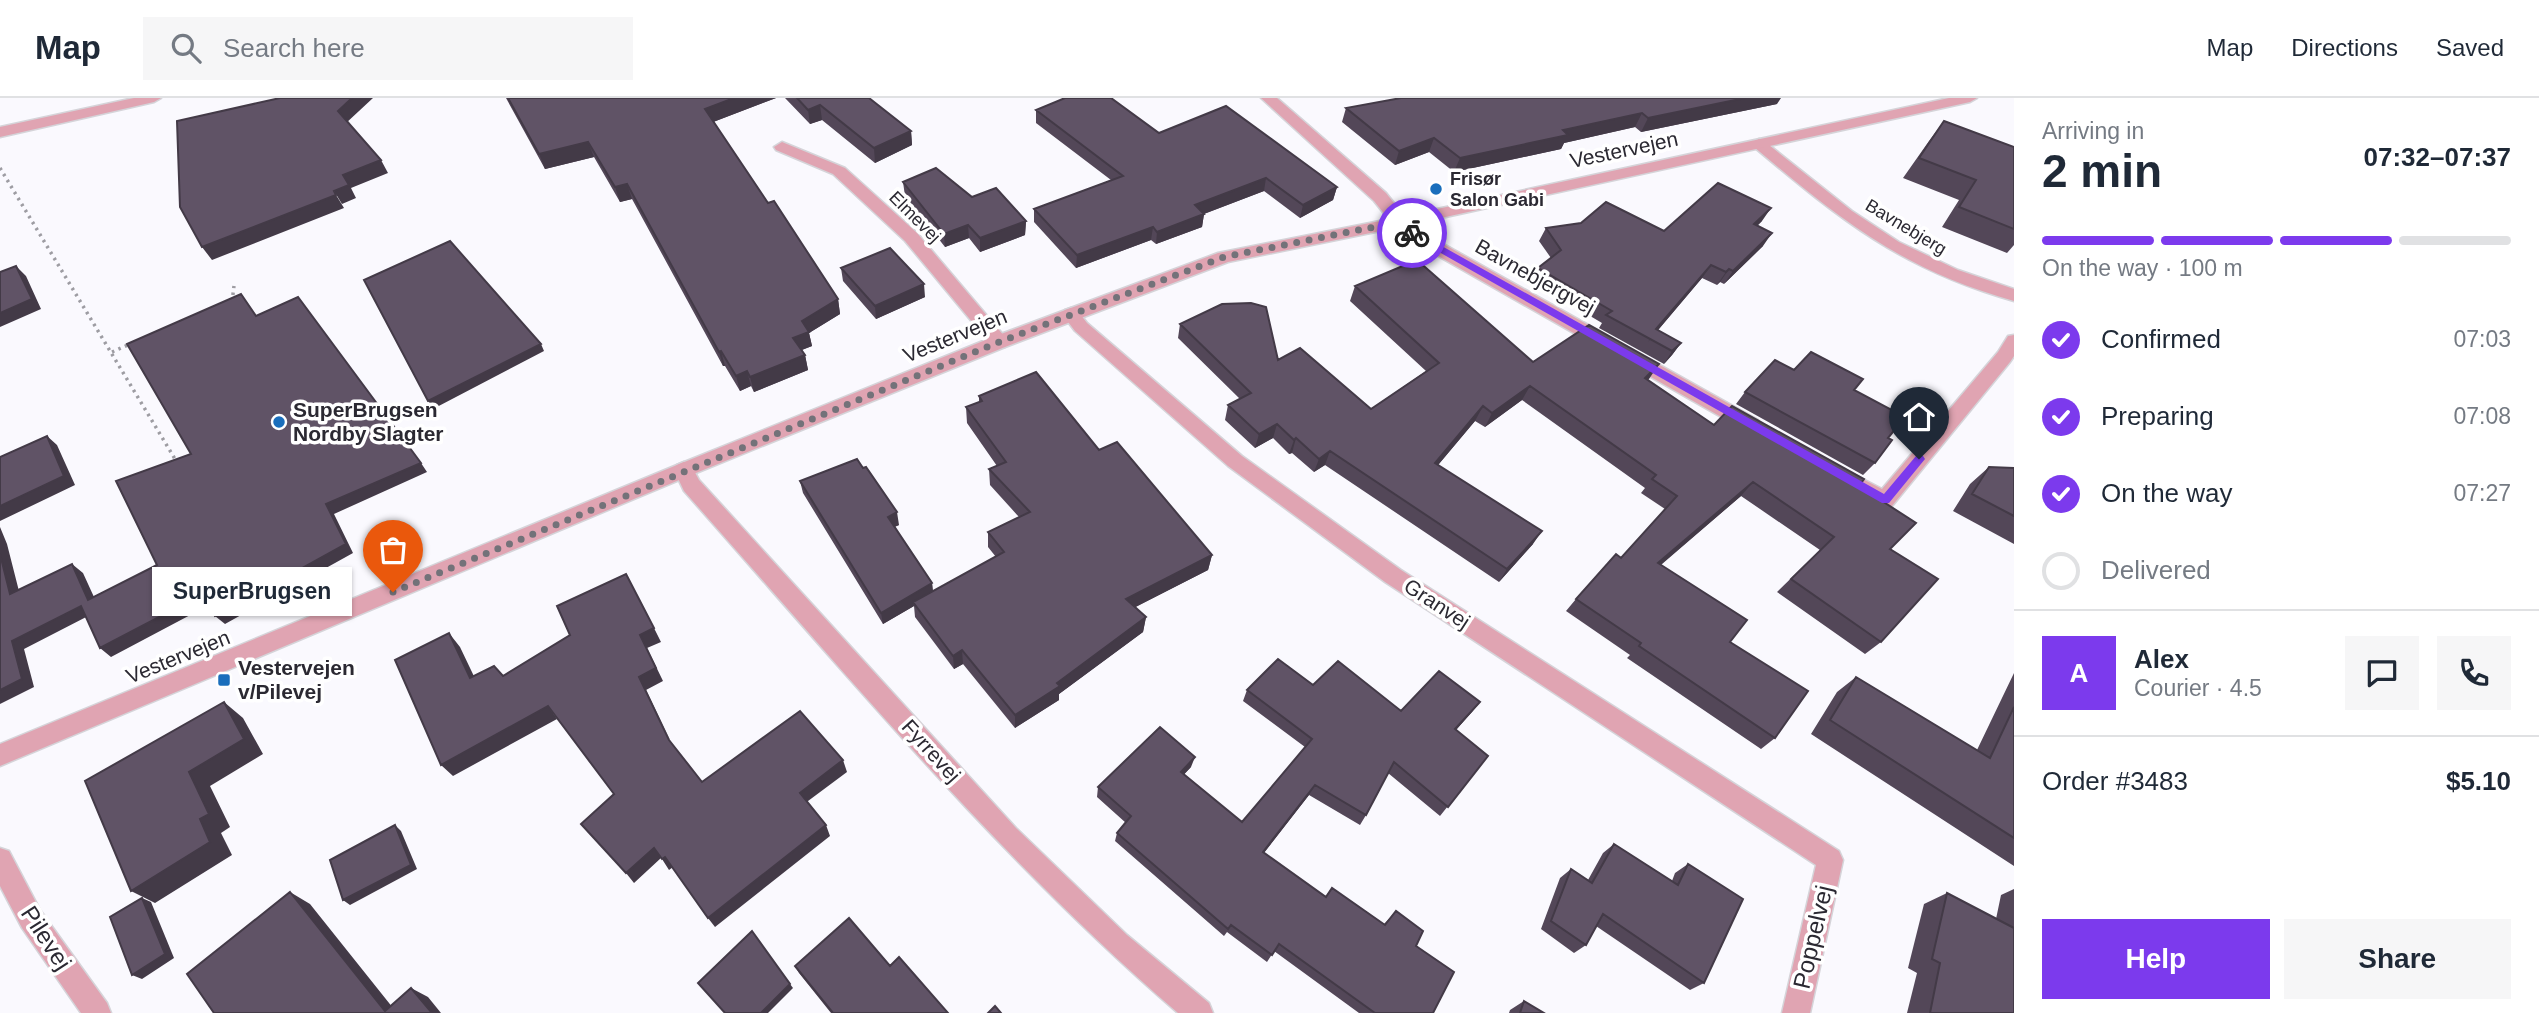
<!DOCTYPE html>
<meta charset="utf-8">
<style>
body{margin:0;font-family:Helvetica,sans-serif;background:#f6f6f7;color:#1f2937;height:100vh;display:flex;flex-direction:column;font-size:26px;white-space:nowrap}
*{box-sizing:border-box;margin:0}
p{font-size:23px;color:#747a83}
.icon{flex:none;width:38px;height:38px;fill:none;stroke:currentColor;stroke-width:2;stroke-linecap:round;stroke-linejoin:round}
.map{position:relative;flex:1;overflow:hidden}
.drawer{display:flex;flex-direction:column;background:#fff;width:525px}
.drawer>*{flex:none}
.pin{position:absolute;display:grid;place-items:center;width:60px;height:60px;color:#fff;margin:-72px -30px;border-radius:50% 50% 50% 0;rotate:-45deg;box-shadow:0 0 7px #0007}
.pin .icon{rotate:45deg}
.courier{position:absolute;display:grid;place-items:center;width:70px;height:70px;margin:-35px;border:5px solid #7c3aed;border-radius:50%;background:#fff;color:#222;box-shadow:0 2px 9px #0007}
.bubble{position:absolute;height:49px;border-radius:0px;background:#fff;box-shadow:0 2px 5px #0004;font-size:23px;font-weight:700;line-height:49px;text-align:center}
.summary em{font-style:normal;font-weight:700}
.summary div{display:flex;flex-direction:column-reverse}
.summary{display:flex;align-items:center;justify-content:space-between;height:119px;padding:0 28px}
h1{font-size:46px;font-weight:700;line-height:52px}
.bar{display:grid;grid-template-columns:repeat(4,1fr);gap:10px 7px;align-content:center;height:84px;padding:0 28px}
.bar i{height:9px;border-radius:5px;background:#e0e1e3}
.bar .selected{background:#7c3aed}
.bar p{grid-column:span 4}
.line{display:flex;align-items:center;gap:18px;padding:0 28px;border-top:2px solid #e0e1e3}
.line div{flex:1}
.round{display:grid;place-items:center;flex:none;width:74px;height:74px;border-radius:0px;background:#f6f6f7}
ol{padding:0 28px;list-style:none}
li{display:flex;align-items:center;gap:21px;height:77px}
li p{margin-inline-start:auto}
li .icon{padding:7px;border-radius:50%;background:#7c3aed;color:#fff;stroke-width:4}
li:last-child{color:#747a83}
li i{width:38px;height:38px;border:4px solid #e0e1e3;border-radius:50%}
.primary-button{display:flex;gap:14px;margin-top:auto;padding:14px 28px}
.primary-button a{flex:1;height:80px;border-radius:0px;background:#7c3aed;color:#fff;font-size:28px;font-weight:700;line-height:80px;text-align:center}
.primary-button a+a{background:#f6f6f7;color:#1f2937}
header{display:flex;align-items:center;gap:42px;box-sizing:border-box;height:98px;padding:0 35px;background:#fff;border-bottom:2px solid #e0e1e3}
header strong{font-size:33px}
nav{display:flex;gap:38px;margin-inline-start:auto;font-size:24px}
.search{width:490px;height:63px;background:#f6f6f7;display:flex;align-items:center;gap:18px;box-sizing:border-box;padding:0 24px;border-radius:0px;color:#747a83;font-size:26px}
main{display:flex;flex:1;min-height:0}
.map>svg:first-child{display:block}
.lines{fill:none;stroke-linecap:round;stroke-linejoin:round}
.minor-casing{stroke:#d5d4d9;stroke-width:3}
.tertiary-casing{stroke:#d5d4d9;stroke-width:3}
.path{stroke:#9d9ca2;stroke-width:3.5;stroke-dasharray:2.5 4.5;stroke-linecap:butt}
.minor{fill:#e0a4b2;fill-rule:evenodd}
.tertiary{fill:#e0a4b2;fill-rule:evenodd}
.wall{fill:#534758}
.shaded-wall{fill:#433a47}
.building{fill:#605366;stroke:#433a47;stroke-width:2}
.route{fill:#7c3aed}
.done{stroke:#737279;stroke-width:7;stroke-dasharray:0 12.6}
.poi-dot{fill:#1a6ebc;stroke:#fff;stroke-width:2.5}
.labels{text-anchor:middle;stroke-width:7;stroke-linejoin:round;paint-order:stroke}
.far-poi-label{font-size:18px;font-weight:bold;fill:#2b2932;stroke:#fff;text-anchor:start}
.far-street-label{font-size:18px;fill:#2b2932;stroke:#fff}
.street-label{font-size:21px;fill:#2b2932;stroke:#fff}
.poi-label{font-size:21px;font-weight:bold;fill:#2b2932;stroke:#fff;text-anchor:start}
.near-street-label{font-size:24px;fill:#2b2932;stroke:#fff}
</style>
<header>
<strong>Map</strong>
<div class="search"><svg class="icon" aria-label="search" viewBox="0 0 24 24"><circle cx="10" cy="10" r="6"/><path d="M15 15l6 6"/></svg>Search here</div>
<nav><a>Map</a><a>Directions</a><a>Saved</a></nav>
</header>
<main>
<div class="map">
<svg width="2014" height="915" viewBox="0 0 2014 915">
<rect width="100%" height="100%" fill="#faf9fe"/>
<g class="lines">
<g class="minor-casing">
<path id="minor" d="M134,0H161L154,4L0,39V29Z
M1261,0H1277L1386,95L1406,120L1422,134L1758,322L1761,327L1758,332L1751,334L1744,332L1410,142L1394,128L1374,103Z
M1759,41L1764,43L1852,113L1899,144L1958,172L2014,191V203C1901,171 1842,123 1754,49L1751,46Z
M782,44L845,70L917,135L1005,239L1008,244L1005,249H993L905,143L833,76L776,52L774,49Z
M1071,210L1077,212L1087,225L1242,358L1401,472L1839,753L1843,762L1810,915H1782L1816,767L1385,484L1228,368L1075,233L1062,216L1065,212Z
M2014,237V258L2010,264L1892,408L1885,410L1878,408L1827,379L1824,374L1827,369L1834,366L1882,391L1998,254L2008,238Z
M684,364L691,367L699,382L1016,730L1127,837L1209,905L1213,915H1178C996,758 843,572 684,393L674,372L677,367Z
M0,750L9,753L40,812L107,905L111,915H81L22,830L0,788Z"/>
</g>
<g class="tertiary-casing">
<path id="tertiary" d="M1949,0H1977L1970,4L1400,129L1228,164L1005,249L691,377L0,668V646L677,367L993,239L1218,155L1400,119Z"/>
</g>
<path class="path" d="M0,70L178,366
M232,204L234,188
M112,254L130,246"/>
<use href="#minor" class="minor"/>
<use href="#tertiary" class="tertiary"/>
</g>
<path class="wall" d="M506,0H776L713,24L768,105L838,201L840,216L809,235L812,248L802,252L805,257L808,272L754,294L751,288L740,293L725,268H723L632,101L620,104L594,59L545,71Z
M785,0H869L911,33L912,47L875,65L822,22L810,26Z
M1777,6L1641,34L1635,29L1564,45L1561,51L1454,74L1429,54L1395,67L1342,24L1346,10Z
M1036,12L1159,35L1337,89L1333,102L1300,120L1264,93L1204,116L1202,129L1156,146L1151,142L1076,170L1034,124V111L1111,82L1036,25Z
M1944,23L2014,49V147L2007,155L1942,129L1959,102L1903,80L1929,43Z
M903,84L972,99L1026,123L1025,137L980,154L969,140L945,149L905,98Z
M1762,123L1757,128L1763,148L1724,186L1720,184L1717,187L1702,180L1658,232L1681,245L1672,257L1664,266L1599,230L1602,225L1531,183L1538,170L1551,160L1539,143L1546,130L1664,133Z
M841,170L925,199L876,221L843,183Z
M1355,188L1533,264L1648,282L1714,327L1859,388L1890,451L1881,544L1865,556L1777,494L1820,452L1741,398L1660,467L1730,544L1775,640L1761,651L1627,560L1630,557L1566,513L1576,501L1621,460L1665,411L1641,395L1645,390L1522,302L1485,329L1475,323L1438,367L1533,446L1499,484L1325,367L1314,374L1292,355L1289,356L1273,340L1255,350L1225,322L1228,307L1240,301L1178,240L1180,226L1278,262L1371,311L1426,273L1350,203Z
M1794,272L1854,292L1888,340L1875,365L1863,377L1736,306L1745,294Z
M979,298L1099,352L1212,457L1208,472L1135,509L1146,519L1143,534L1059,596V602L1015,630L963,566L954,571L915,519L914,508L883,526L803,395L800,383L899,427L894,429L932,485L933,493L996,459L988,449V434L1019,419L990,387L989,371L997,368L967,325L966,309L979,304Z
M1989,369L2014,370V446L1953,413L1970,386Z
M2014,575V768L1811,636L1837,594L1856,579L1977,652Z
M1313,587L1401,613L1480,604L1456,632L1488,658L1440,718L1388,675L1366,717L1360,727L1309,697L1264,755L1325,799L1332,790L1384,826L1396,813L1416,848L1433,915H1359L1274,853L1267,864L1227,834L1224,838L1115,743L1117,735L1126,725L1097,699L1098,689L1191,669L1184,676L1242,724L1305,649L1243,603L1247,592Z
M1614,746L1672,783L1675,775L1688,766L1704,885L1690,892L1596,828L1586,847L1574,855L1541,831L1560,780L1571,771L1588,782L1603,755Z
M2014,791V915H1907L1917,875L1908,870L1924,806L1947,795L1996,821L2001,797Z
M795,868H890L948,915H831L799,875Z
M1524,903L1544,915H1509L1510,912Z"/>
<path class="shaded-wall" d="M352,0H373L345,26L338,13Z
M734,0H776L708,26L705,11Z
M1745,0H1781L1777,6L1641,34L1648,20Z
M820,7L822,22L810,26L808,12Z
M1642,15L1635,29L1564,45L1561,51L1454,74L1460,60L1563,32Z
M911,33L912,47L875,65L874,50Z
M1434,40L1429,54L1395,67L1399,53Z
M588,44L594,59L545,71L539,56Z
M381,62L388,75L351,90L356,100L342,106L334,93L343,77Z
M1266,80L1264,93L1193,120L1195,107Z
M627,86L632,101L620,104L615,89Z
M1337,89L1333,102L1300,120L1303,107Z
M336,97L344,110L212,162L202,149Z
M1771,110L1762,123L1745,139L1754,126Z
M1204,116L1202,129L1156,146L1157,134Z
M1026,123L1025,137L980,154V140Z
M968,127L969,140L945,149L944,136Z
M1153,129L1151,142L1076,170L1077,157Z
M1772,135L1763,148L1724,186L1733,173Z
M1711,167L1702,180L1648,244L1656,231Z
M16,168L26,178L41,211L0,229V215Z
M1729,171L1720,184L1717,187L1726,174Z
M924,186L925,199L876,221L875,208Z
M838,201L840,216L809,235L812,248L796,254L793,240L802,223Z
M1681,245L1672,257L1664,266L1672,253Z
M541,246L544,253L433,311L428,303Z
M721,253L725,268H723L719,254Z
M805,257L808,272L754,294L750,279Z
M1659,266L1649,281L1635,295L1645,280Z
M747,273L751,288L740,293L736,278Z
M1530,288L1522,302L1485,329L1492,315Z
M1483,308L1475,323L1428,379L1435,365Z
M1277,326L1273,340L1255,350L1259,336Z
M47,338L57,347L75,387L0,423V408Z
M1296,340L1292,355L1289,356L1294,342Z
M1330,353L1325,367L1314,374L1319,361Z
M421,365L427,374L334,416L353,455L225,526L215,518L326,406Z
M1753,384L1741,398L1647,479L1658,465Z
M897,414L899,427L890,431L888,419Z
M0,429L7,446L22,505L10,496L0,456Z
M1542,433L1533,446L1499,484L1507,471Z
M1212,457L1208,472L1124,515L1126,501Z
M72,466L83,475L99,510L88,502Z
M932,485L933,497L913,504L914,508L883,526L881,515Z
M201,497L211,506L111,559L100,550Z
M81,508L92,516L24,551L34,589L0,606V592L12,543Z
M1146,519L1143,534L1059,596V602L1015,630V617L1057,585Z
M654,530L661,544L647,550L663,583L646,592L676,655L639,579L640,537Z
M449,535L460,549L481,593L470,580Z
M962,552L963,566L954,571L953,558Z
M224,604L243,620L263,656L210,688L230,729L221,735L232,757L155,805L131,793L200,721L189,674Z
M1480,604L1472,614L1447,642L1455,631Z
M548,608L557,621L453,678L441,667Z
M1195,659L1191,669L1178,683L1181,674Z
M843,662L847,674L804,706L800,695Z
M1315,687L1309,697L1258,762L1263,754Z
M395,727L401,733L417,771L350,807L343,802Z
M826,727L830,738L715,829L708,820Z
M654,750L661,760L634,785L626,775Z
M665,759L673,769L669,772L662,761Z
M290,794L310,806L397,915L385,913Z
M142,800L151,804L174,860L142,881L132,877Z
M790,886L793,890L768,915H761Z
M411,890L428,899L441,915H432Z"/>
<path class="building" d="M280,0H352L338,13L381,62L343,77L349,87L334,93L336,97L202,149L180,109L177,23Z
M508,0H734L705,11L768,105L774,103L838,201L802,223L809,234L793,240L805,257L750,279L747,273L736,278L721,253L719,254L627,86L615,89L588,44L539,56Z
M797,0H869L911,33L874,50L820,7L808,12Z
M1065,0H1111L1159,35L1226,8L1337,89L1303,107L1266,80L1195,107L1204,116L1157,134L1153,129L1077,157L1034,111L1123,78L1036,12Z
M1401,0H1745L1648,20L1642,15L1563,32L1568,37L1460,60L1434,40L1399,53L1346,10Z
M1944,23L2014,49V131L1959,109L1976,82L1919,60Z
M936,70L972,99L996,90L1026,123L980,140L968,127L944,136L903,84Z
M1718,85L1771,110L1754,126L1772,135L1733,173L1729,171L1726,174L1711,167L1656,231L1681,245L1672,253L1606,217L1612,213L1538,170L1561,152L1546,130L1581,125L1606,104L1664,133Z
M450,143L541,246L428,303L364,182Z
M890,150L924,186L875,208L841,170Z
M1417,162L1533,264L1589,227L1659,266L1645,280L1714,327L1732,308L1864,381L1859,388L1916,425L1890,451L1938,481L1881,544L1791,481L1834,439L1753,384L1658,465L1747,522L1730,544L1808,593L1775,640L1639,548L1641,545L1576,501L1616,456L1621,460L1677,398L1652,381L1656,377L1530,288L1492,315L1483,308L1435,365L1542,433L1507,471L1330,353L1319,361L1296,340L1294,342L1277,326L1259,336L1228,307L1251,295L1180,226L1222,206L1251,205L1266,209L1278,262L1300,250L1371,311L1439,265L1355,188Z
M16,168L32,201L0,215V174Z
M241,196L256,218L298,199L421,365L326,406L346,446L215,518L201,497L100,550L81,508L12,543L22,581L0,592V456L10,496L72,466L88,502L157,467L116,383L191,356L127,246Z
M1811,254L1863,281L1854,292L1905,319L1888,340L1892,342L1875,365L1745,294L1775,262L1794,272Z
M1036,274L1099,352L1117,344L1212,457L1126,501L1146,519L1057,585L1060,588L1015,617L962,552L953,558L913,504L1004,454L988,434L1030,414L989,371L1006,364L966,309L982,303L979,298Z
M47,338L64,378L0,408V359Z
M857,361L863,370L866,369L897,414L888,419L932,485L881,515L800,383Z
M1989,369L2014,370V418L1972,396Z
M626,476L654,530L640,537L656,570L639,579L669,642L702,684L800,613L843,662L800,695L826,727L708,820L665,759L662,761L654,750L626,775L581,726L614,696L548,608L441,667L395,562L449,535L470,580L494,568L503,578L570,537L557,508Z
M1278,561L1313,587L1338,563L1401,613L1439,573L1480,604L1455,631L1488,658L1448,709L1394,664L1366,717L1315,687L1263,754L1326,799L1332,790L1385,827L1396,813L1423,833L1416,848L1454,874L1433,915H1375L1279,846L1272,857L1231,827L1228,831L1117,735L1131,718L1098,689L1160,629L1195,659L1181,674L1242,724L1312,641L1247,592Z
M1856,579L1990,660L2014,609V740L1830,622Z
M224,604L244,641L189,674L209,716L200,721L210,744L131,793L85,683Z
M395,727L411,767L343,802L330,762Z
M1614,746L1678,787L1688,766L1743,801L1704,885L1603,816L1586,847L1551,823L1571,771L1592,785Z
M290,794L385,913L411,890L432,915H214L187,876Z
M1947,795L2014,830V915H1930L1940,865L1932,861Z
M142,800L165,856L132,877L110,819Z
M849,820L890,868L899,859L948,915H833L795,868Z
M752,833L790,886L761,915H725L698,885Z
M1524,903L1544,915H1520Z
M995,908L1001,915H988Z"/>
<path class="route" d="M1409,133H1415L1884,396L1916,358H1923L1925,361L1889,405H1882L1409,137Z"/>
<g class="lines">
<path class="done" d="M393,494L999,244L1224,159L1399,124L1412,135"/>
</g>
<g class="poi-dot">
<circle cx="1436" cy="91" r="7"/>
<circle cx="279" cy="324" r="7"/>
<rect x="217" y="575" width="14" height="14" rx="3.5"/>
</g>
<g class="labels">
<g class="far-poi-label">
<text x="1450" y="87">Frisør<tspan x="1450" dy="21">Salon Gabi</tspan></text>
</g>
<g class="far-street-label">
<text transform="translate(915 119) rotate(45)" y="6">Elmevej</text>
<text transform="translate(1906 129) rotate(31)" y="6">Bavnebjerg</text>
</g>
<g class="street-label">
<text transform="translate(1624 52) rotate(-12)" y="7">Vestervejen</text>
<text transform="translate(1535 179) rotate(29)" y="7">Bavnebjergvej</text>
<text transform="translate(955 238) rotate(-22)" y="7">Vestervejen</text>
<text transform="translate(1437 506) rotate(33)" y="7">Granvej</text>
<text transform="translate(178 559) rotate(-22)" y="7">Vestervejen</text>
<text transform="translate(931 653) rotate(48)" y="7">Fyrrevej</text>
</g>
<g class="poi-label">
<text x="293" y="319">SuperBrugsen<tspan x="293" dy="24">Nordby Slagter</tspan></text>
<text x="238" y="577">Vestervejen<tspan x="238" dy="24">v/Pilevej</tspan></text>
</g>
<g class="near-street-label">
<text transform="translate(1813 839) rotate(-77)" y="8">Poppelvej</text>
<text transform="translate(46 840) rotate(57)" y="8">Pilevej</text>
</g>
</g>
</svg>
<div class="pin" style="left:393px;top:494px;background:#ea580c"><svg class="icon" aria-label="bag" viewBox="0 0 24 24"><path d="M5 8h14l-1 12H6zM9 8a3 3 0 0 1 6 0"/></svg></div>
<div class="pin" style="left:1919px;top:361px;background:#1f2937"><svg class="icon" aria-label="home" viewBox="0 0 24 24"><path d="M3 11l9-7 9 7M6 9v11h12V9"/></svg></div>
<div class="courier" style="left:1412px;top:135px"><svg class="icon" aria-label="bike" viewBox="0 0 24 24"><circle cx="6" cy="16" r="4"/><circle cx="18" cy="16" r="4"/><path d="M6 16l4-8h5l3 8M10 8l3 8H6M13 5h3"/></svg></div>
<div class="bubble" style="left:152px;top:469px;width:200px">SuperBrugsen</div>
</div>
<section class="drawer">
<div class="summary"><div><h1>2 min</h1><p>Arriving in</p></div><em>07:32–07:37</em></div>
<div class="bar"><i class="selected"></i><i class="selected"></i><i class="selected"></i><i></i><p>On the way · 100 m</p></div>
<ol>
<li><svg class="icon" aria-label="check" viewBox="0 0 24 24"><path d="M5 12l5 5 9-10"/></svg>Confirmed<p>07:03</p></li>
<li><svg class="icon" aria-label="check" viewBox="0 0 24 24"><path d="M5 12l5 5 9-10"/></svg>Preparing<p>07:08</p></li>
<li><svg class="icon" aria-label="check" viewBox="0 0 24 24"><path d="M5 12l5 5 9-10"/></svg>On the way<p>07:27</p></li>
<li><i></i>Delivered</li>
</ol>
<div class="line" style="height:126px"><b class="round" style="background:#7c3aed;color:#fff">A</b><div><b>Alex</b><p>Courier · 4.5</p></div><a class="round"><svg class="icon" aria-label="chat" viewBox="0 0 24 24"><path d="M4 5h16v11H9l-5 4z"/></svg></a><a class="round"><svg class="icon" aria-label="phone" viewBox="0 0 24 24"><path d="M5 4h4l2 5-3 2q2 4 5 5l2-3 5 2v4C11 20 4 13 5 4z"/></svg></a></div>
<div class="line" style="height:91px"><div>Order #3483</div><b>$5.10</b></div>
<div class="primary-button"><a>Help</a><a>Share</a></div>
</section>
</main>
